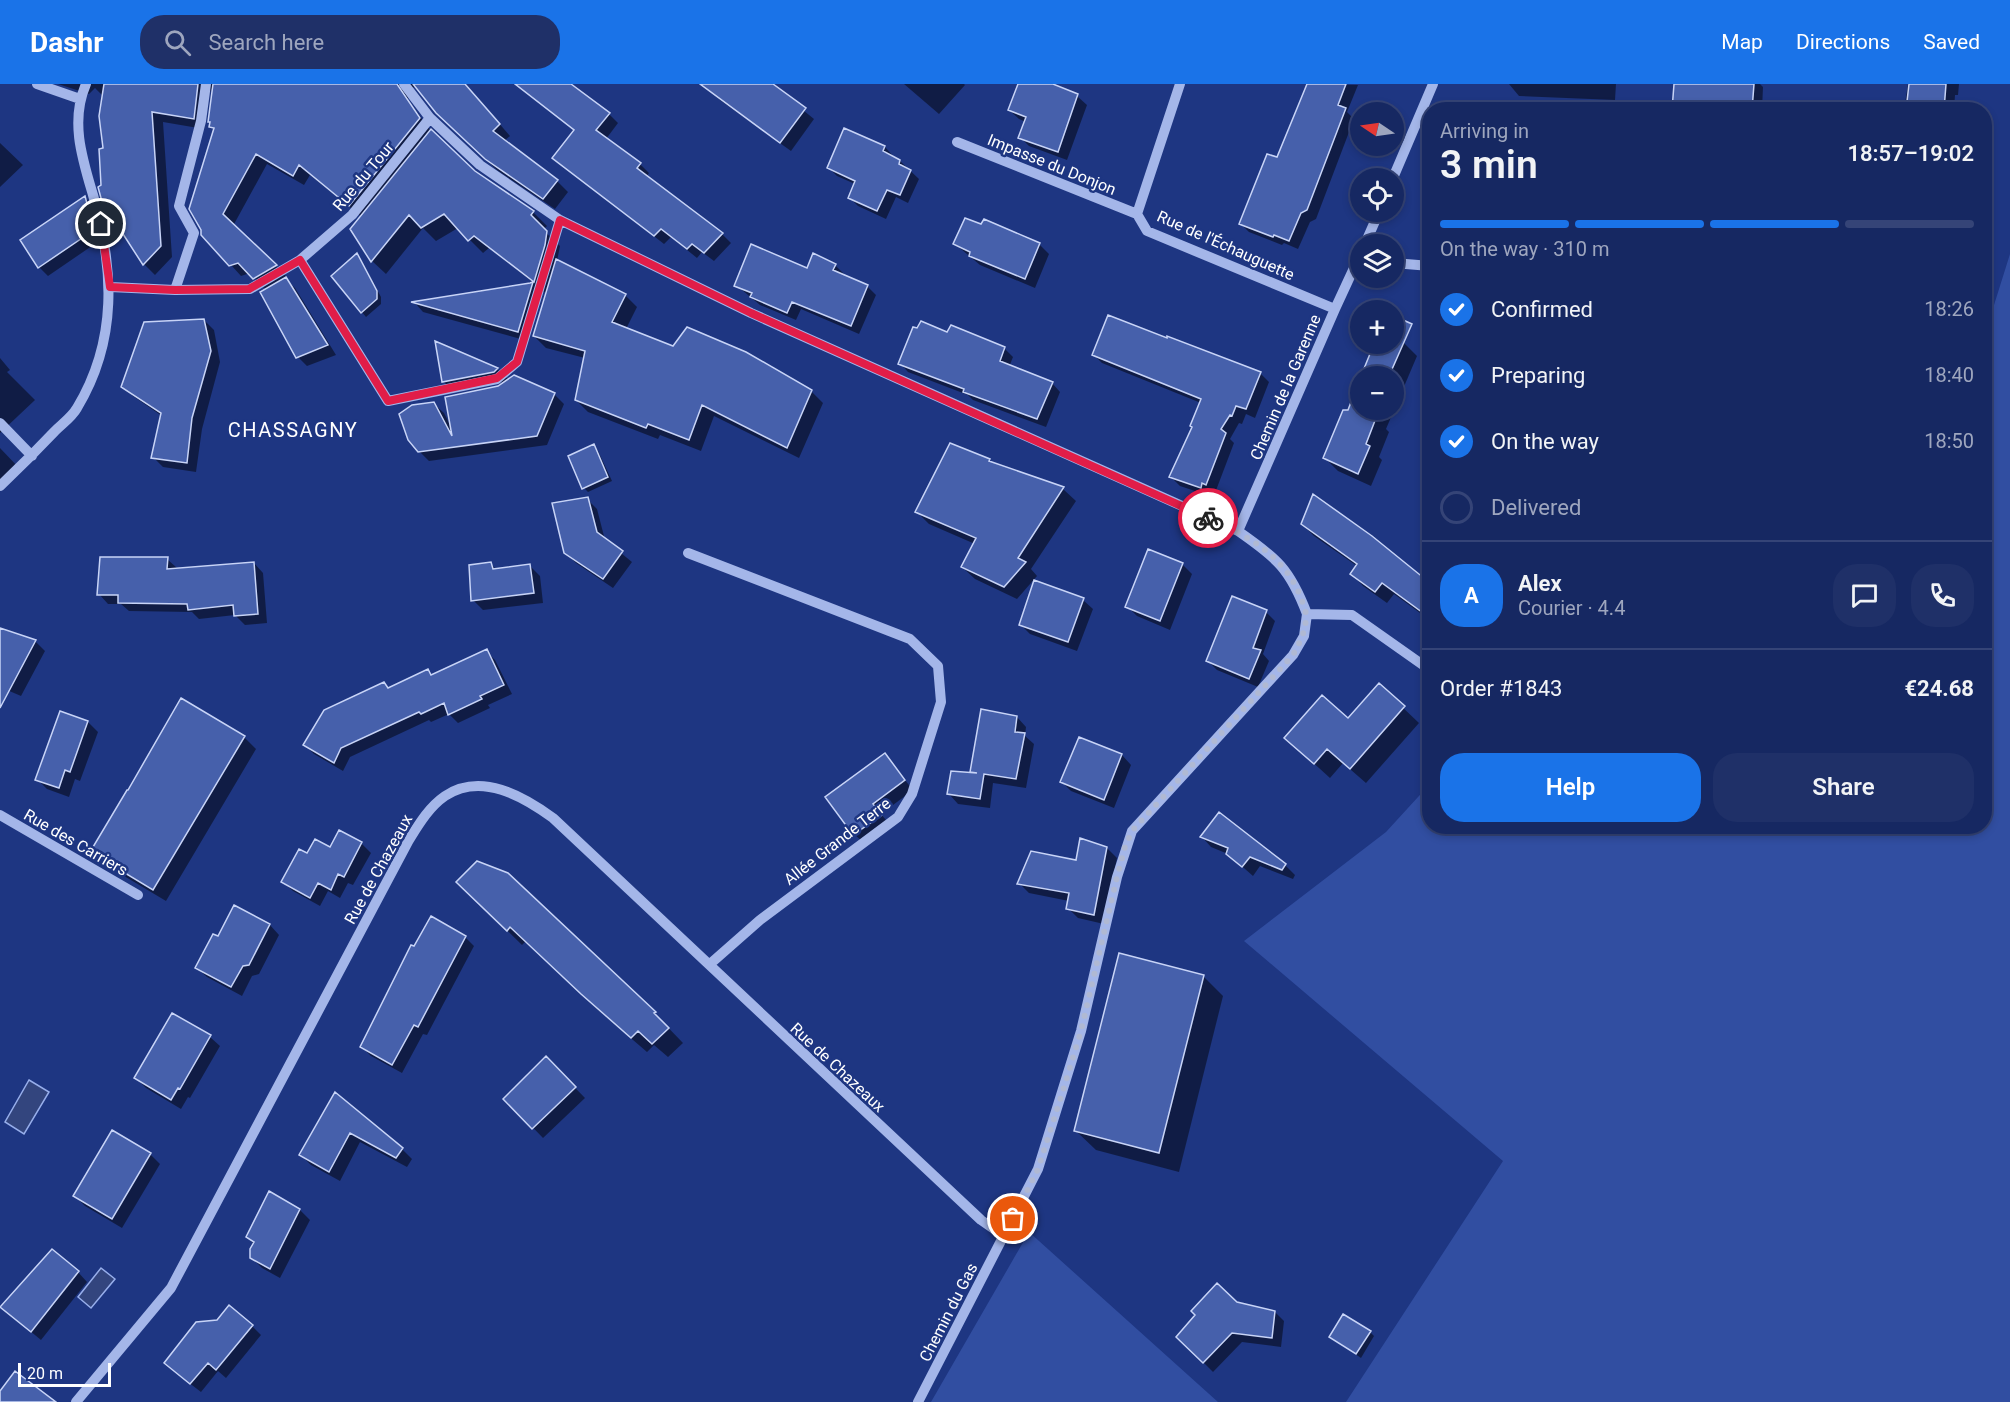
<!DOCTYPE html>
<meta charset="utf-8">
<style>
body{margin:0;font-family:Roboto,sans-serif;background:#1f3068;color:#f1f3f6;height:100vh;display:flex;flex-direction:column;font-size:22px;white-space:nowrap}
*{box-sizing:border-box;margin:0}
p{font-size:20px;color:#9ea6be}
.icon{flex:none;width:33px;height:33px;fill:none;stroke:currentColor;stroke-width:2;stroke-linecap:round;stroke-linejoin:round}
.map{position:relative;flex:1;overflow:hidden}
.details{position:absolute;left:1422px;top:18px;width:570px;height:732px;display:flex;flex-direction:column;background:#162862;border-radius:24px;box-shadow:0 3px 9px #0003,0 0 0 2px #354477}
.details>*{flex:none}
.needle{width:39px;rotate:283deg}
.fabs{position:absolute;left:1350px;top:18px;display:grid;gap:12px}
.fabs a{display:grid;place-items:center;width:54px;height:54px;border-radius:50%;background:#162862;box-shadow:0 3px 9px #0003,0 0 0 2px #354477;font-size:30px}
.scale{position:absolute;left:18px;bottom:15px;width:93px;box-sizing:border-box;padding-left:6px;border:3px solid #fff;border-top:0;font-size:16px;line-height:21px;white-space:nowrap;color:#fff;-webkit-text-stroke:4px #1e3682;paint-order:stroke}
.pin{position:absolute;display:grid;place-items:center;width:51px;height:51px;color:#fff;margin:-26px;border:3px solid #fff;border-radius:50%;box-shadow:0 2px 6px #0007}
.courier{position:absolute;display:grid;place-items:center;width:60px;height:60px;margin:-30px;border:4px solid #e11d48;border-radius:50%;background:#fff;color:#222;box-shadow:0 2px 8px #0007}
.overview em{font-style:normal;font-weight:600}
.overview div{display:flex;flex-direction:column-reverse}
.overview{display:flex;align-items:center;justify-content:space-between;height:102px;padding:0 18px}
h1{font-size:39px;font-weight:600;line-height:45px}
.bar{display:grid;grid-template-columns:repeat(4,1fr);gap:9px 6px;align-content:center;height:72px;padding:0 18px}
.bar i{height:8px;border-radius:4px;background:#354477}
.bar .active{background:#1a73e8}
.bar p{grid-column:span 4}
.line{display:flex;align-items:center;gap:15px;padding:0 18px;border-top:2px solid #354477}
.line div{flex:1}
.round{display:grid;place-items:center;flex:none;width:63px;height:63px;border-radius:24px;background:#1f3068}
ol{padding:0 18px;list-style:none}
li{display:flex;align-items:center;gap:18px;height:66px}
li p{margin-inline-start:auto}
li .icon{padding:6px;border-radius:50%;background:#1a73e8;color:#fff;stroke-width:4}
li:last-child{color:#9ea6be}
li i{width:33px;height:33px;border:3px solid #354477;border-radius:50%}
.cta{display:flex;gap:12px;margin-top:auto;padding:12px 18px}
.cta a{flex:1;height:69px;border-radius:24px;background:#1a73e8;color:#fff;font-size:24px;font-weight:600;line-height:69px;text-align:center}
.cta a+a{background:#1f3068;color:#f1f3f6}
header{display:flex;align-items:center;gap:36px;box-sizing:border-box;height:84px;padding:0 30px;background:#1a73e8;color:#fff}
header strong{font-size:28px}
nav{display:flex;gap:33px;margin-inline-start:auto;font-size:21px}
.search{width:420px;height:54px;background:#1f3068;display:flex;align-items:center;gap:15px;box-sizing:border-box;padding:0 21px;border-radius:24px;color:#9ea6be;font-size:22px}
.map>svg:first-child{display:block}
.green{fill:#314ea1}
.water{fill:#33457e;stroke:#97aeeb;stroke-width:1.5}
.shadow{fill:#0007}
.building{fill:#4660ab;stroke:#c8d4f7;stroke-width:1.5}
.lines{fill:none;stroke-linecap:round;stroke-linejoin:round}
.minor{stroke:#a4b6e9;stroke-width:10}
.done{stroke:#b0b9d3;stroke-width:6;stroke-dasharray:0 10.8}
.route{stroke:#e11d48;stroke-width:8}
.labels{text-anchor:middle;stroke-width:5;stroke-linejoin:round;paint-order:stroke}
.street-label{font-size:16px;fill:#fff;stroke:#1e3682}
.quarter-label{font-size:20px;letter-spacing:1.5px;fill:#fff;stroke:#1e3682}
</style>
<header>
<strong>Dashr</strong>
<div class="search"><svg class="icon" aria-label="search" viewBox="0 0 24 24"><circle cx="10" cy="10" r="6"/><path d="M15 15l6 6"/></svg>Search here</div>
<nav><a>Map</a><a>Directions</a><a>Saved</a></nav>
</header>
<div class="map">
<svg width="2010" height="1318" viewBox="0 0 2010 1318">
<rect width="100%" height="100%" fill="#1e3682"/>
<path class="green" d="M2010,170V1318H1346L1503,1077L1244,857L1386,748L1429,701L1430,742H1984V253Z
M1029,1148L1218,1318H931Z"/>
<path class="water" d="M29,996L49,1008L24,1050L5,1038Z
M101,1184L115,1195L91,1224L78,1213Z"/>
<path class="shadow" d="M58,0H465L510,52L504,57L557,97L568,108L555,125L497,86L448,40L419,4L414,3L408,8V16L430,46L474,88L533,128L547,142L543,146L560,162L557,177L625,211L637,223L626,245L674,264L811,307L823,319L799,374L714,332L701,367L660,351L658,355L588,328L576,316L585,274L546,264L534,252L547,210L543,207L528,257L423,228L415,219L534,199L489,164L483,169L458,144L436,157L423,144L386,190L372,177L352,146L362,133L310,91L304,101L267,80L233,142L286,192L284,194L295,204L336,271L307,282L298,273L266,206L250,189L241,192L203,150L215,46L211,42L214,0L209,10L204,45L163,38L172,173L155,191L144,180L132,161L109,135L100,103L103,102L105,65L100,31L102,11L95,4L89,10Z
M522,0H568L609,30L618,39L606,55L640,80L649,89L646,93L722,150L731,159L714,177L702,168L697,174L671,153L664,160L554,74L575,47L529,11L520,2Z
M714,0H771L814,35L791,67L720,16L711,6Z
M904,0H964L965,1L939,30Z
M1020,0H1049L1077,12L1087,21L1067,76L1029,62L1020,53L1026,38L1019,35L1009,26Z
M1308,0L1358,1L1347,28L1354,35L1316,135L1310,138L1298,165L1284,159L1282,161L1249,148L1240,139L1278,75Z
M1509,0H1616L1615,16L1519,12Z
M1676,0H1760L1763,3L1762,26H1674Z
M1908,0H1959L1958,11H1955L1954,26H1904Z
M845,46L885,63L893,72L892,74L900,77L919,95L908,119L896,113L886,135L858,122L849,113L855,100L837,92L828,83Z
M0,59L23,81L0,103Z
M85,114L94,122L102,155L48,192L39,183Z
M982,142L1039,160L1049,170L1035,204L980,181L955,160Z
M357,171L361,176L381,213V220L366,233L333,193Z
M835,181L844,190L843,192L867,202L876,211L859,250L801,225L796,236L760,221L736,201Z
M204,236L214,246L220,278L202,345L196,388L163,383L153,373L162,332L133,312L123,302Z
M948,250L1004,264L1013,273L1009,283L1052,299L1060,308L1046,343L973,316L968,311L908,288L900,279Z
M1394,254L1404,259L1417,272L1386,345L1389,348L1379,373L1382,376L1371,402L1338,387L1324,373L1340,352L1360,298V326H1394V292H1363L1376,260H1394Z
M437,259L497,285L509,296L554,310L564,320L547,361L429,377L419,367L434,320L444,329L452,345L508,297L454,308L444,298Z
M1093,270L1260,289L1269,298L1255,334L1246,330L1242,340L1239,339L1230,355L1234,359L1215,409L1212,408L1210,412L1180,402L1171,393L1193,343L1201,319L1102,279Z
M0,274L10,286L7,288L35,316L0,349Z
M593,362L598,367L612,397L588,408L584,404Z
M0,364L20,385L0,405Z
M989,377L993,380L1063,405L1076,417L1031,485L1037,492L1017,515L975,495L962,483L975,460L929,440L917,428Z
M587,415L597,425L605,456L632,478L613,504L576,479L565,468Z
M1302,440L1430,502V544L1424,538L1427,534L1394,510L1387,519L1363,502L1352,490L1357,482L1314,452Z
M167,475L177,484L254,479L263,489L267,539L245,541L235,531L199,535L192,528L129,527L121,520H108L99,510Z
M490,479L497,486L530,482L540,492L543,519L483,526L473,516Z
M1182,480L1192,490L1170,546L1137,532L1127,522Z
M1035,498L1083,516L1093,525L1077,567L1030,550L1020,540Z
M1266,528L1275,537L1263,570L1269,577L1258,603L1217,586L1208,577Z
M35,557L45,567L21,612L0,603V560Z
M486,567L495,576L512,610L488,621L490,624L458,639L449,630L431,638L429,636L350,673L343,687L314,670L305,661L384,599L390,605L428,587L432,592Z
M1379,601L1419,639L1366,699L1343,679L1330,694L1286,654L1349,636Z
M61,628L88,638L98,648L80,697L75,695L69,713L47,705L37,695Z
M1017,633L1026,643L1025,652L1034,660L1026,704L993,699L990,724L958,720L949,710L974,691L971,688Z
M244,653L256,665L166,817L104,780L92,768Z
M1080,655L1122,671L1131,681L1114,724L1071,707L1062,698Z
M885,671L913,706L881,730L890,741L864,759L854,750Z
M340,748L361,759L371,769L353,801L348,799L340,814L328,807L320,822L293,807L283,798L308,771L331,765Z
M1202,753L1285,781L1295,791L1293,795L1260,782L1253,792L1228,770L1211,763Z
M1107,764L1117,774L1104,840L1078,834L1068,824L1069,817L1029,809L1019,799L1077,778Z
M507,791L655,930L683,959L668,973L654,961L647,968L597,925L526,857L522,861L458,798Z
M235,823L270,841L279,851L259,890L252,892L242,912L207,893L197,884L218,854Z
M465,853L474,862L427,951L423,950L402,989L371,972L362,963Z
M1203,892L1223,912L1179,1088L1096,1066L1076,1047Z
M173,931L210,953L220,962L190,1014L188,1013L181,1025L146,1004L136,994Z
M546,974L585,1014L543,1054L505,1015Z
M321,1034L402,1065L412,1075L407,1083L360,1058L340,1097L311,1081L301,1071Z
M150,1070L160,1080L122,1144L85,1122L75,1112Z
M270,1109L300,1126L310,1136L280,1194L262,1184L252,1174L254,1160L247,1153Z
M78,1188L87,1198L41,1256L12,1232Z
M1275,1228L1284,1237L1281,1263L1242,1258L1213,1288L1187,1262Z
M218,1237L252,1242L261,1251L226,1294L218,1287L201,1308L175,1288Z
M1370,1248L1374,1252L1361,1274L1331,1253Z"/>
<path class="building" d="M104,0H198L194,35L152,28L161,162L143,181L123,150L120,151L112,133L107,136L98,103L101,101L99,65L103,64L99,32Z
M213,0H397L420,34L349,122L299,81L293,92L256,70L223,130L277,181L253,195L238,179L229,182L201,151V146L189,125L214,44L209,43L210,38H208Z
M413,0H465L500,40L493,47L558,96L543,115L485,75L436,29Z
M515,0H571L610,29L596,46L641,79L637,84L723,149L704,169L692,160L687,165L661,145L654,152L552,74L574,46Z
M700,0H773L806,24L780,59Z
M1018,0H1053L1078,10L1058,68L1018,54L1026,33L1008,26Z
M1307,0H1346L1338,21L1346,24L1307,126L1301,129L1289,157L1274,151L1273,153L1239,140L1267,70L1277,73Z
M1674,0H1754L1752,26H1672Z
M1909,0H1946L1944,26H1906Z
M844,44L885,62L883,67L900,76L899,80L911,86L900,111L887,106L877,127L848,114L855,97L827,84Z
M431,45L475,87L534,127L531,131L547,147L545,161L534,198L474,152L468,157L444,130L421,144L409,131L371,178L350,145Z
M85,112L94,146L38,184L20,156Z
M965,134L981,140L984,135L1040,159L1025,195L969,172L970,168L953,160Z
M751,160L807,184L813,169L836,180L833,186L868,201L851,242L792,218L787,229L750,213L752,209L734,202Z
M357,169L377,207V215L361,229L331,192Z
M556,175L626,210L612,238L673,262L687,243L746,268L812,306L787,364L702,321L689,356L648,340L646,344L575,316L585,267L533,252Z
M286,193L328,261L296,274L260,208Z
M533,198L518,248L411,218L530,199Z
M1108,231L1167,254V252L1261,288L1246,325L1236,322L1232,332L1230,331L1221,345L1226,349L1206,401L1202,399L1201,404L1169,393L1192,343L1190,342L1201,315L1092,271Z
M1394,232L1412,240L1389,292H1361L1374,260H1394Z
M204,235L211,267L192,334L187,379L151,374L161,329L121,303L144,238Z
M921,237L947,248L951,241L1005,263L1000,277L1053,298L1037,335L963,308L964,305L898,280L913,243L917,244Z
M435,257L498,284L494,288L442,298Z
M514,291L555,309L537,352L418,368L408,356L399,330L412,321L434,318L452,352L445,313L498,302Z
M1360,294V326H1376L1373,333L1376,334L1366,360L1370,362L1358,390L1323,374L1343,326H1348Z
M950,359L990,375L989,377L1064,403L1018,474L1026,478L1004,503L961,483L976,454L915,428Z
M594,360L608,393L582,405L568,372Z
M1313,410L1372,452L1430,499V534L1382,499L1375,508L1350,490L1357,480L1301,440Z
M588,413L597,448L623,467L603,495L564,469L552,419Z
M1148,465L1183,479L1160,537L1125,523Z
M100,473H168L167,485L254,478L258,530L234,532L233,521L188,526L187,520L118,519V511H97Z
M491,478L493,485L530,480L534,509L471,517L469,481Z
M1034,496L1084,514L1068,558L1019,541Z
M1232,512L1267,526L1253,564L1261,566L1249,595L1206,577Z
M0,544L36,556L0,624Z
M487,565L504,601L480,612L482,615L448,631L444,619L421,630L419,628L341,664L334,679L303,661L324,626L384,598L388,604L428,585L431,591Z
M1379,599L1405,622L1350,685L1327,665L1314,680L1284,654L1322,611L1348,634Z
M181,614L245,652L153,806L90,768L127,706H128Z
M981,625L1017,632L1015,648L1025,649L1016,695L984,690L980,715L947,710L951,687L977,689L970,688Z
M60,627L88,637L70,688L65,686L59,704L35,696Z
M1079,653L1122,670L1104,716L1060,698Z
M885,669L905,696L873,720L882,731L853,751L825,713Z
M1219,728L1286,780L1282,786L1250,773L1242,783L1226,770L1228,764L1200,753Z
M339,746L362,758L344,793L338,790L331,806L318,799L310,814L281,798L299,765L307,769L315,755L330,763Z
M1080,754L1107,763L1094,831L1066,825L1069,809L1017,800L1031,767L1076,776Z
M477,777L508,789L656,928L654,929L669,944L652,960L638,947L631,954L581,910L510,843L507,847L456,798Z
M234,821L270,840L249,881L243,882L231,903L195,884L213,850L218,852Z
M431,832L466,852L418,943L414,941L392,981L360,963L411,861L414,862Z
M1119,869L1204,891L1159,1069L1074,1047Z
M172,929L211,951L180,1005L178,1004L171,1016L134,994Z
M546,972L576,1003L532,1045L503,1015Z
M335,1008L403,1064L396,1074L350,1049L329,1088L299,1071Z
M112,1046L151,1069L112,1135L73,1112Z
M269,1107L300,1125L270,1185L250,1174V1165L254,1158L246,1153Z
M52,1165L79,1187L31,1248L0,1223Z
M1217,1199L1237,1218L1275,1227L1272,1254L1232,1249L1203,1279L1176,1253L1195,1231L1191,1227Z
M229,1221L253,1241L216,1286L208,1279L190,1300L164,1279L196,1238L217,1236Z
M1343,1230L1371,1247L1356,1270L1329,1253Z
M15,1287L56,1318H0V1307Z"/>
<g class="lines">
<path class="minor" d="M37,0L80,15
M404,0L430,34L480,81L560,136L751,229L1238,447C1277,474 1290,485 1307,530L1352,531L1430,586
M1180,0L1137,130L1147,147L1335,225
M957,58L1137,130
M1393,94L1433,0
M1365,160L1379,128
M300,176L388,317L497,295L517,278L560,136
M1394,179L1430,182
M110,203L175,206L250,205L300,176L352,131L430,34
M175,206L194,149L179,122L201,37L206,0
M0,339L32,372
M0,402C19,384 37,366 55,347C62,340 72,333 77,324C118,256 114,184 93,111C82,74 70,37 86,0
M1238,447L1335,225L1360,171
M688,469L910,555L938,582L941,618L912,710L898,733L760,836L710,880
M0,731L138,811
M76,1318L171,1204L409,756C419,740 429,723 445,712C481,688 523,712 553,734L981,1136L1004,1152
M918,1318L1038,1085L1081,947L1117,793L1132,747L1293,571L1304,552L1307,530"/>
</g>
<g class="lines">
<path class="done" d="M1013,1135L1038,1085L1061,1013L1081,947L1117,793L1125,763L1132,747L1293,571C1300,558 1306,547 1306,532C1306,526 1303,520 1301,514C1285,472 1247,451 1208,434"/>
<path class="route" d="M101,140L110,203L175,206L249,205L300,176L388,317L497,294L517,278L560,136L751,229L1208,434"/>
</g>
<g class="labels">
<g class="street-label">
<text transform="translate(1052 80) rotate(22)" y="6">Impasse du Donjon</text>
<text transform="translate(363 92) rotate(-50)" y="6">Rue du Tour</text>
<text transform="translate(1226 161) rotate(24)" y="6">Rue de l'Échauguette</text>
<text transform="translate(1285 303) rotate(-67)" y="6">Chemin de la Garenne</text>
<text transform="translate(837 757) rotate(-38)" y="6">Allée Grande Terre</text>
<text transform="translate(76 758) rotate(30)" y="6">Rue des Carriers</text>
<text transform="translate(378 785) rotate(-61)" y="6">Rue de Chazeaux</text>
<text transform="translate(838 983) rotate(43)" y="6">Rue de Chazeaux</text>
<text transform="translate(948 1228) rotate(-63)" y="6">Chemin du Gas</text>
</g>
<g class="quarter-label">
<text x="293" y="353">CHASSAGNY</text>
</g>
</g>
</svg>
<div class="fabs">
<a><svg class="needle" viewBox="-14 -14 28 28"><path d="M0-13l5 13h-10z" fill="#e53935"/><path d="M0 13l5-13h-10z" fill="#9ea6be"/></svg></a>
<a><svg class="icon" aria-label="locate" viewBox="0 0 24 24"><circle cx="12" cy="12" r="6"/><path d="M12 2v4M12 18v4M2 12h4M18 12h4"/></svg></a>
<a><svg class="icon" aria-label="layers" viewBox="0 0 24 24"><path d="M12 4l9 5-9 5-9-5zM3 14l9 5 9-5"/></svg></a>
<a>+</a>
<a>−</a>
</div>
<div class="scale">20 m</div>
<div class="pin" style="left:1013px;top:1135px;background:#ea580c"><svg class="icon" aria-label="bag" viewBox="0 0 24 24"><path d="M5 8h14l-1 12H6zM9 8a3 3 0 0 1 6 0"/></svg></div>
<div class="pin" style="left:101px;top:140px;background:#1f2937"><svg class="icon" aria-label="home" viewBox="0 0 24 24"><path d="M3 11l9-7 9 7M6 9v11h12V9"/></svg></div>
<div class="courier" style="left:1208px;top:434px"><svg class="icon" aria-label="bike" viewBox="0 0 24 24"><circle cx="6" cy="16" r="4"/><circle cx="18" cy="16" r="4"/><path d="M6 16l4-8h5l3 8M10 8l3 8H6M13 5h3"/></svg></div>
<section class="details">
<div class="overview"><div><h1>3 min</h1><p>Arriving in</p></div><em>18:57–19:02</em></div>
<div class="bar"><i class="active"></i><i class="active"></i><i class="active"></i><i></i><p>On the way · 310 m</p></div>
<ol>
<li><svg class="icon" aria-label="check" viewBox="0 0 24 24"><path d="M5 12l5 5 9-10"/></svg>Confirmed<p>18:26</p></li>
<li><svg class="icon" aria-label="check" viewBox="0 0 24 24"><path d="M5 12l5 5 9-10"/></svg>Preparing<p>18:40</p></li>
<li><svg class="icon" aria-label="check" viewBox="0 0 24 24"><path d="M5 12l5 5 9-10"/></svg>On the way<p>18:50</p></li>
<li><i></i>Delivered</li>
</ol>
<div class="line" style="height:108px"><b class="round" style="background:#1a73e8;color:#fff">A</b><div><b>Alex</b><p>Courier · 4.4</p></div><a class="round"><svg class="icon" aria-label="chat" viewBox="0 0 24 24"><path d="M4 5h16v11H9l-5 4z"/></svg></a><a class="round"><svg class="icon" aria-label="phone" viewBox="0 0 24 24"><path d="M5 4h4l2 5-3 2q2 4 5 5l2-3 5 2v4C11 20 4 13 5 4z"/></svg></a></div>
<div class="line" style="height:78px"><div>Order #1843</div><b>€24.68</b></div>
<div class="cta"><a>Help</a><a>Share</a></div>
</section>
</div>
